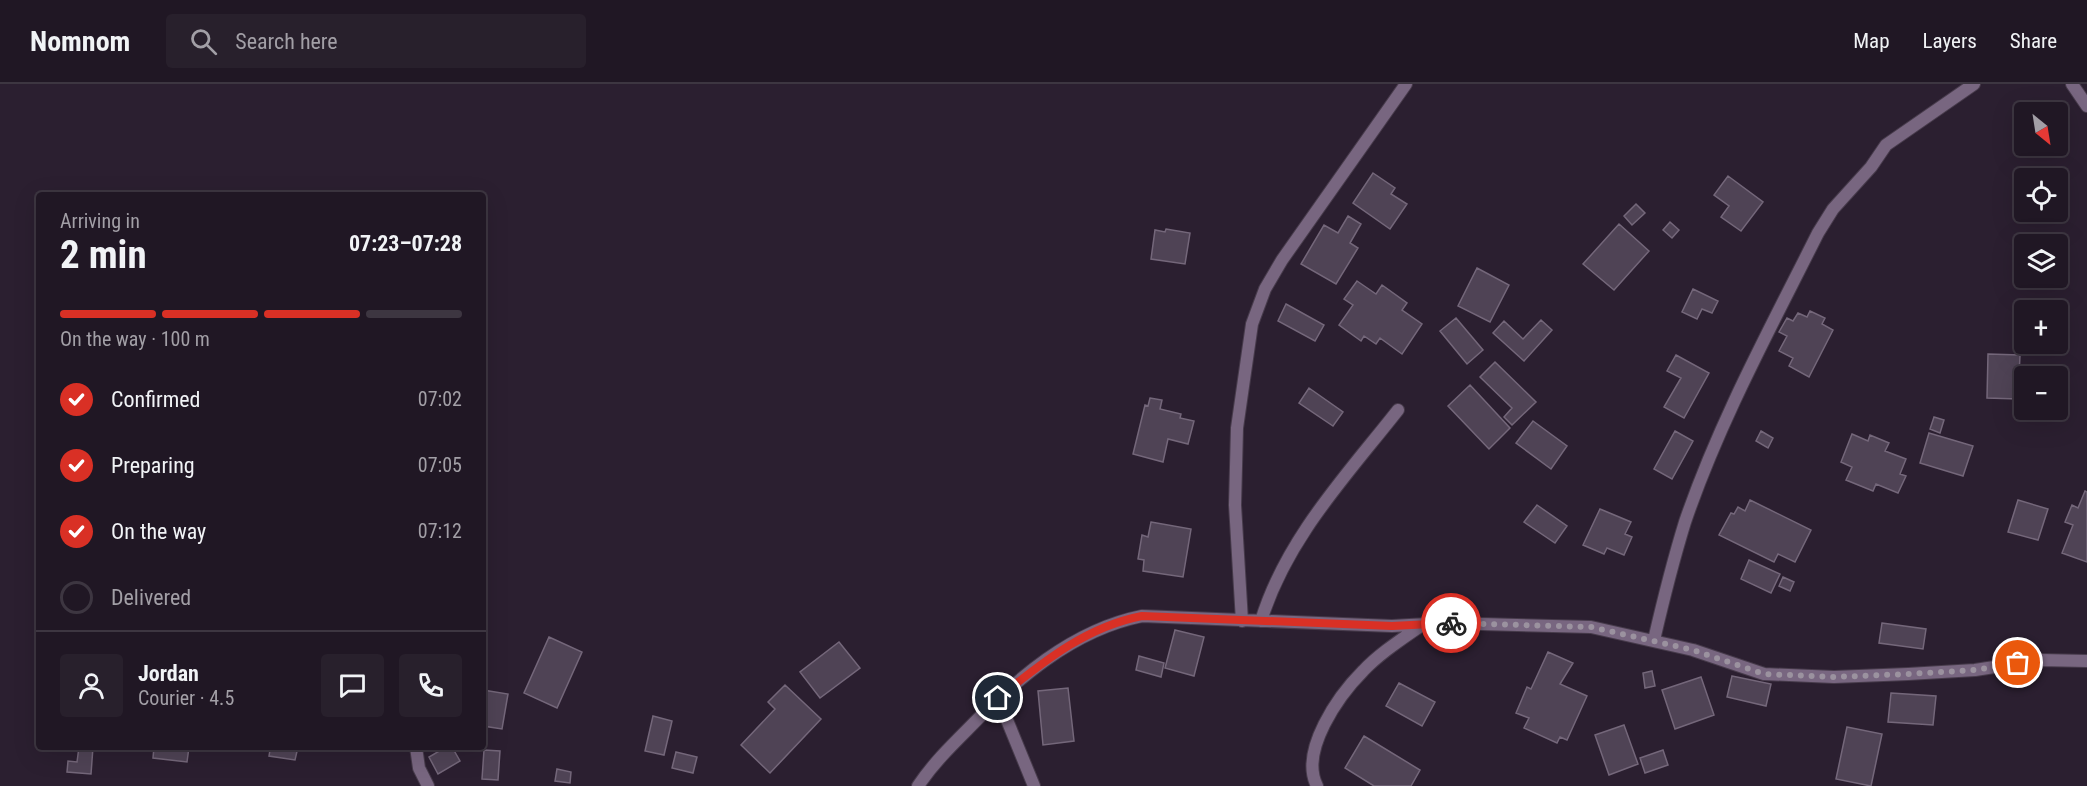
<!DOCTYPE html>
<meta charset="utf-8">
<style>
body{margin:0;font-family:"Roboto Condensed",sans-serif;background:#28202c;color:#f1f3f6;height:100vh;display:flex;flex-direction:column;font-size:22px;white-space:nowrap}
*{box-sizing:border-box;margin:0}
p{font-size:20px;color:#a29fa6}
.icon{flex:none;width:33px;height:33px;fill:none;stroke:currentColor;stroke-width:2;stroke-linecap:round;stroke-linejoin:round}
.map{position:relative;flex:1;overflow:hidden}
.drawer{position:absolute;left:36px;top:108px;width:450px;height:558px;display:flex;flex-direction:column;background:#201724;border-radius:6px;box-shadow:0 6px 24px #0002,0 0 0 2px #3d3641}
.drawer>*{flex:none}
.needle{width:39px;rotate:150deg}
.tools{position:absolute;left:2014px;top:18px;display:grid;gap:12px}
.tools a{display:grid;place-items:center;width:54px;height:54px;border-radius:6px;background:#201724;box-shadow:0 6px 24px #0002,0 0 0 2px #3d3641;font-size:30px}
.pin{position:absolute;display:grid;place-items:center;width:51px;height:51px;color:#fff;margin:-26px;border:3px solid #fff;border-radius:50%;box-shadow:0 2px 6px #0007}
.courier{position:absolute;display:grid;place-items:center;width:60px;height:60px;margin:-30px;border:4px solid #d93025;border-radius:50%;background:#fff;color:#222;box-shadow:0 2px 8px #0007}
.headline em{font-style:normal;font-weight:700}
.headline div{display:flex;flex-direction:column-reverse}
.headline{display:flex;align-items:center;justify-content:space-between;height:102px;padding:0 24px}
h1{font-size:39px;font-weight:700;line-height:45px}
.bar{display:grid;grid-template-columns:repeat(4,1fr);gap:9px 6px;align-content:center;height:72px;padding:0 24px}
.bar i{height:8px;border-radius:4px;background:#3d3641}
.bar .current{background:#d93025}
.bar p{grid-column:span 4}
.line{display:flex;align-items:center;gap:15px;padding:0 24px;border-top:2px solid #3d3641}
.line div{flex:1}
.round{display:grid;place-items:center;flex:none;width:63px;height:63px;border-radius:6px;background:#28202c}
ol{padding:0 24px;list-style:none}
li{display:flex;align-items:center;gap:18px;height:66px}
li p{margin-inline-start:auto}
li .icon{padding:6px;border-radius:50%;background:#d93025;color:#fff;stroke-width:4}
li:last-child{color:#a29fa6}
li i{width:33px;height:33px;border:3px solid #3d3641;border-radius:50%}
header{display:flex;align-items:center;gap:36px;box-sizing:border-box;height:84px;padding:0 30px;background:#201724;border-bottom:2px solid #3d3641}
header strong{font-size:28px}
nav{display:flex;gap:33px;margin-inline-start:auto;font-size:21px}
.search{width:420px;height:54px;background:#28202c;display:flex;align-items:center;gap:15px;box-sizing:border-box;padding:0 21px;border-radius:6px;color:#a29fa6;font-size:22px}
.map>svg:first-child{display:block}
.building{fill:#4f4355;stroke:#74677a;stroke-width:1.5}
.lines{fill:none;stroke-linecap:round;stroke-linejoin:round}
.street-casing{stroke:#473b4b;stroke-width:14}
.street{stroke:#786680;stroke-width:12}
.done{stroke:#9b929f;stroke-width:6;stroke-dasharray:0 10.8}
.route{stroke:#d93025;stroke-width:8}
</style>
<header>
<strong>Nomnom</strong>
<div class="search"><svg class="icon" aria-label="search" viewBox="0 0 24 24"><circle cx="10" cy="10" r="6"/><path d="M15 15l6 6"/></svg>Search here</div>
<nav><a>Map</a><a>Layers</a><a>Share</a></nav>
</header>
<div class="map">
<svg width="2087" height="702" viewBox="0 0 2087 702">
<rect width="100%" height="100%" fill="#2b1f30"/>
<path class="building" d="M1373,89L1395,104L1391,110L1407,120L1390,145L1353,119Z
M1728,92L1763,118L1741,147L1721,133L1729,122L1714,111Z
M1636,120L1645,129L1632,141L1624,132Z
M1348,132L1361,140L1350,159L1358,164L1336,200L1301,180L1324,141L1338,149Z
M1670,138L1679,146L1672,154L1663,146Z
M1619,140L1649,167L1614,206L1583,180Z
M1166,145L1190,149L1185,180L1151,175L1155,146L1165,148Z
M1477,184L1509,201L1490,238L1458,222Z
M1357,197L1376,210L1382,201L1407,219L1402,226L1422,240L1402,270L1380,254L1376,260L1364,252L1361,257L1339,241L1353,221L1344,215Z
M1693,205L1718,217L1712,229L1702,225L1697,235L1682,228Z
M1286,220L1324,241L1315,257L1278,237Z
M1810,227L1825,234L1822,240L1833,246L1809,293L1789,282L1793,274L1779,267L1787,252L1779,248L1787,234L1793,237L1798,229L1807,233Z
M1456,234L1483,266L1467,280L1440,247Z
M1541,236L1552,246L1524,277L1493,249L1504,237L1523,255Z
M1988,270L2020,271L2018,315L1987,314Z
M1676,271L1709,289L1684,334L1664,323L1681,294L1667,287Z
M1495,278L1536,318L1512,341L1504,333L1512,324L1480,293Z
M1470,301L1510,344L1489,365L1448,322Z
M1309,304L1343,328L1333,342L1299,319Z
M1150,314L1162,316L1160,325L1181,330L1180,334L1194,337L1188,360L1168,355L1163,378L1133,370L1145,321L1148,322Z
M1934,333L1944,336L1940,349L1930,345Z
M1533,337L1567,362L1551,385L1516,359Z
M1675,347L1693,357L1672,395L1654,385Z
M1761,347L1773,354L1768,364L1756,357Z
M1929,349L1973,362L1963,392L1920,379Z
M1852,350L1868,357L1870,351L1889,359L1885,367L1906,375L1900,390L1906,392L1898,409L1876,400L1873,407L1846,396L1852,383L1841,378Z
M2085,407L2087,408V478L2062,469L2073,441L2065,438L2072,421L2078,424Z
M1750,416L1811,446L1795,478L1778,470L1774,478L1719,451L1731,429L1734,430L1738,423L1745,427Z
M2018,416L2048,425L2038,456L2008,448Z
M1537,421L1567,442L1555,459L1524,438Z
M1600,425L1631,438L1625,450L1632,453L1624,471L1607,464L1604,470L1583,461Z
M1151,438L1191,445L1183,493L1143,487L1144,476L1138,475L1142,451L1148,453Z
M1749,476L1780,490L1771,509L1741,495Z
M1783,493L1794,498L1790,507L1779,502Z
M1882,539L1926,545L1923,565L1879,559Z
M1175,546L1204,553L1194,592L1165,584Z
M549,553L582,568L557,624L524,609Z
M839,558L860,584L820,614L800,588Z
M1548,568L1573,579L1560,600L1587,612L1567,656L1560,653L1557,659L1524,644L1529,634L1516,629L1527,603L1531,605Z
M1139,572L1164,579L1161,593L1136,586Z
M1652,587L1655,602L1645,604L1643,589Z
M1732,592L1771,600L1766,622L1727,613Z
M1701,593L1714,631L1675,645L1662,606Z
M1399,599L1435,618L1422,642L1386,622Z
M785,601L821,635L770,689L741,661L775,625L768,618Z
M1068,604L1074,657L1043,661L1038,607Z
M483,606L508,610L502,645L483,642Z
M1891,609L1936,612L1933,641L1888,638Z
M653,632L672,637L664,671L645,667Z
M1624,641L1638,680L1609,691L1595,651Z
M1847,643L1882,650L1871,702L1836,695Z
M1364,652L1420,686L1411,702H1374L1345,684Z
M79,663H93L91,690L67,688L68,677L77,678Z
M154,663H189L187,678L153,674Z
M251,663H298L295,676L269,672L270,666Z
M446,663H452L460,677L438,690L429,673Z
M484,666L500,667L498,696L482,695Z
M1663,666L1668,681L1645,689L1640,674Z
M676,668L697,673L693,689L672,684Z
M557,685L571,688L570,699L555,697Z"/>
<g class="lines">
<g class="street-casing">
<path id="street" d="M2072,0L2087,22
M1242,537L1235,421L1237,344L1252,240L1265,205L1282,176L1406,0
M1261,537C1286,455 1346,392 1398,326
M1654,556C1663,517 1673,477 1685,438C1719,338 1771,243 1818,149L1833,125L1871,83L1886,61L1974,0
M998,614L1034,702
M416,663L419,684L428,702
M918,702C932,681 949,664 967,646C1015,596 1072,546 1142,532L1392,542L1445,539L1591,543L1693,566L1764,590L1834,593L1908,590L1975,586L2040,576L2087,577
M1317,702C1299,667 1339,611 1363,587C1380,569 1402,555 1422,541"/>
</g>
<use href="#street" class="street"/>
</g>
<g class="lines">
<path class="done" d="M1451,539L1591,543L1693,566L1764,590L1834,593L1908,590L1975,586L2018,579"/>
<path class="route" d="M998,614C1042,579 1085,543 1142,532L1392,542L1451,539"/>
</g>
</svg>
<div class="tools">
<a><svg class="needle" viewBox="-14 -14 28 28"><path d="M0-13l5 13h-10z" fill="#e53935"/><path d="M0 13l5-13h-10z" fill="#a29fa6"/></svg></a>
<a><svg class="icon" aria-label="locate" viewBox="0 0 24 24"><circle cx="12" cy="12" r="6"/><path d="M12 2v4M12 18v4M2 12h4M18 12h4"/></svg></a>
<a><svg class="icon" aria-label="layers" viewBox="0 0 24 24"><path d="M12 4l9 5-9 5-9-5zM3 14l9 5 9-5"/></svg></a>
<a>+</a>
<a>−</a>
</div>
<div class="pin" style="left:2018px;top:579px;background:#ea580c"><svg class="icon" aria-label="bag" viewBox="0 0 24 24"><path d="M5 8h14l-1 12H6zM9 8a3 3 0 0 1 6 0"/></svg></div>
<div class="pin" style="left:998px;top:614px;background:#1f2937"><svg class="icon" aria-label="home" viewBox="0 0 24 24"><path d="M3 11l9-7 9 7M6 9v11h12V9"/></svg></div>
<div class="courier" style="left:1451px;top:539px"><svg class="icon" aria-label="bike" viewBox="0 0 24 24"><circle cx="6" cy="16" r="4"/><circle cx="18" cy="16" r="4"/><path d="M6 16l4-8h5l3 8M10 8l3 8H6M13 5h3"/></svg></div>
<section class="drawer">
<div class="headline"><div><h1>2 min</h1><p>Arriving in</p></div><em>07:23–07:28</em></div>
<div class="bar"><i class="current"></i><i class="current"></i><i class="current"></i><i></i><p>On the way · 100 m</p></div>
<ol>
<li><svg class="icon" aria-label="check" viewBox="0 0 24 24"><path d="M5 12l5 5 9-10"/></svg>Confirmed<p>07:02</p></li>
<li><svg class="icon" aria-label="check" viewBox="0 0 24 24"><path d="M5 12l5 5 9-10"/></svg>Preparing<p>07:05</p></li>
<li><svg class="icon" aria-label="check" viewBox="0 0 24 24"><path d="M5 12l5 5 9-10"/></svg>On the way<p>07:12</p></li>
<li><i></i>Delivered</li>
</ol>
<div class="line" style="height:108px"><a class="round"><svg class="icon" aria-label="person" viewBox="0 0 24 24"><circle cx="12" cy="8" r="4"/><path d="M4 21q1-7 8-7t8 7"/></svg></a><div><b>Jordan</b><p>Courier · 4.5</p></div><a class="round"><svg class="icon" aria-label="chat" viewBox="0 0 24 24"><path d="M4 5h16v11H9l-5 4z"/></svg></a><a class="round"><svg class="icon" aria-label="phone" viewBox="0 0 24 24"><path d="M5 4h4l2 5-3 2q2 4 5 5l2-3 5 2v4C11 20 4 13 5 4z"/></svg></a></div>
</section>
</div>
